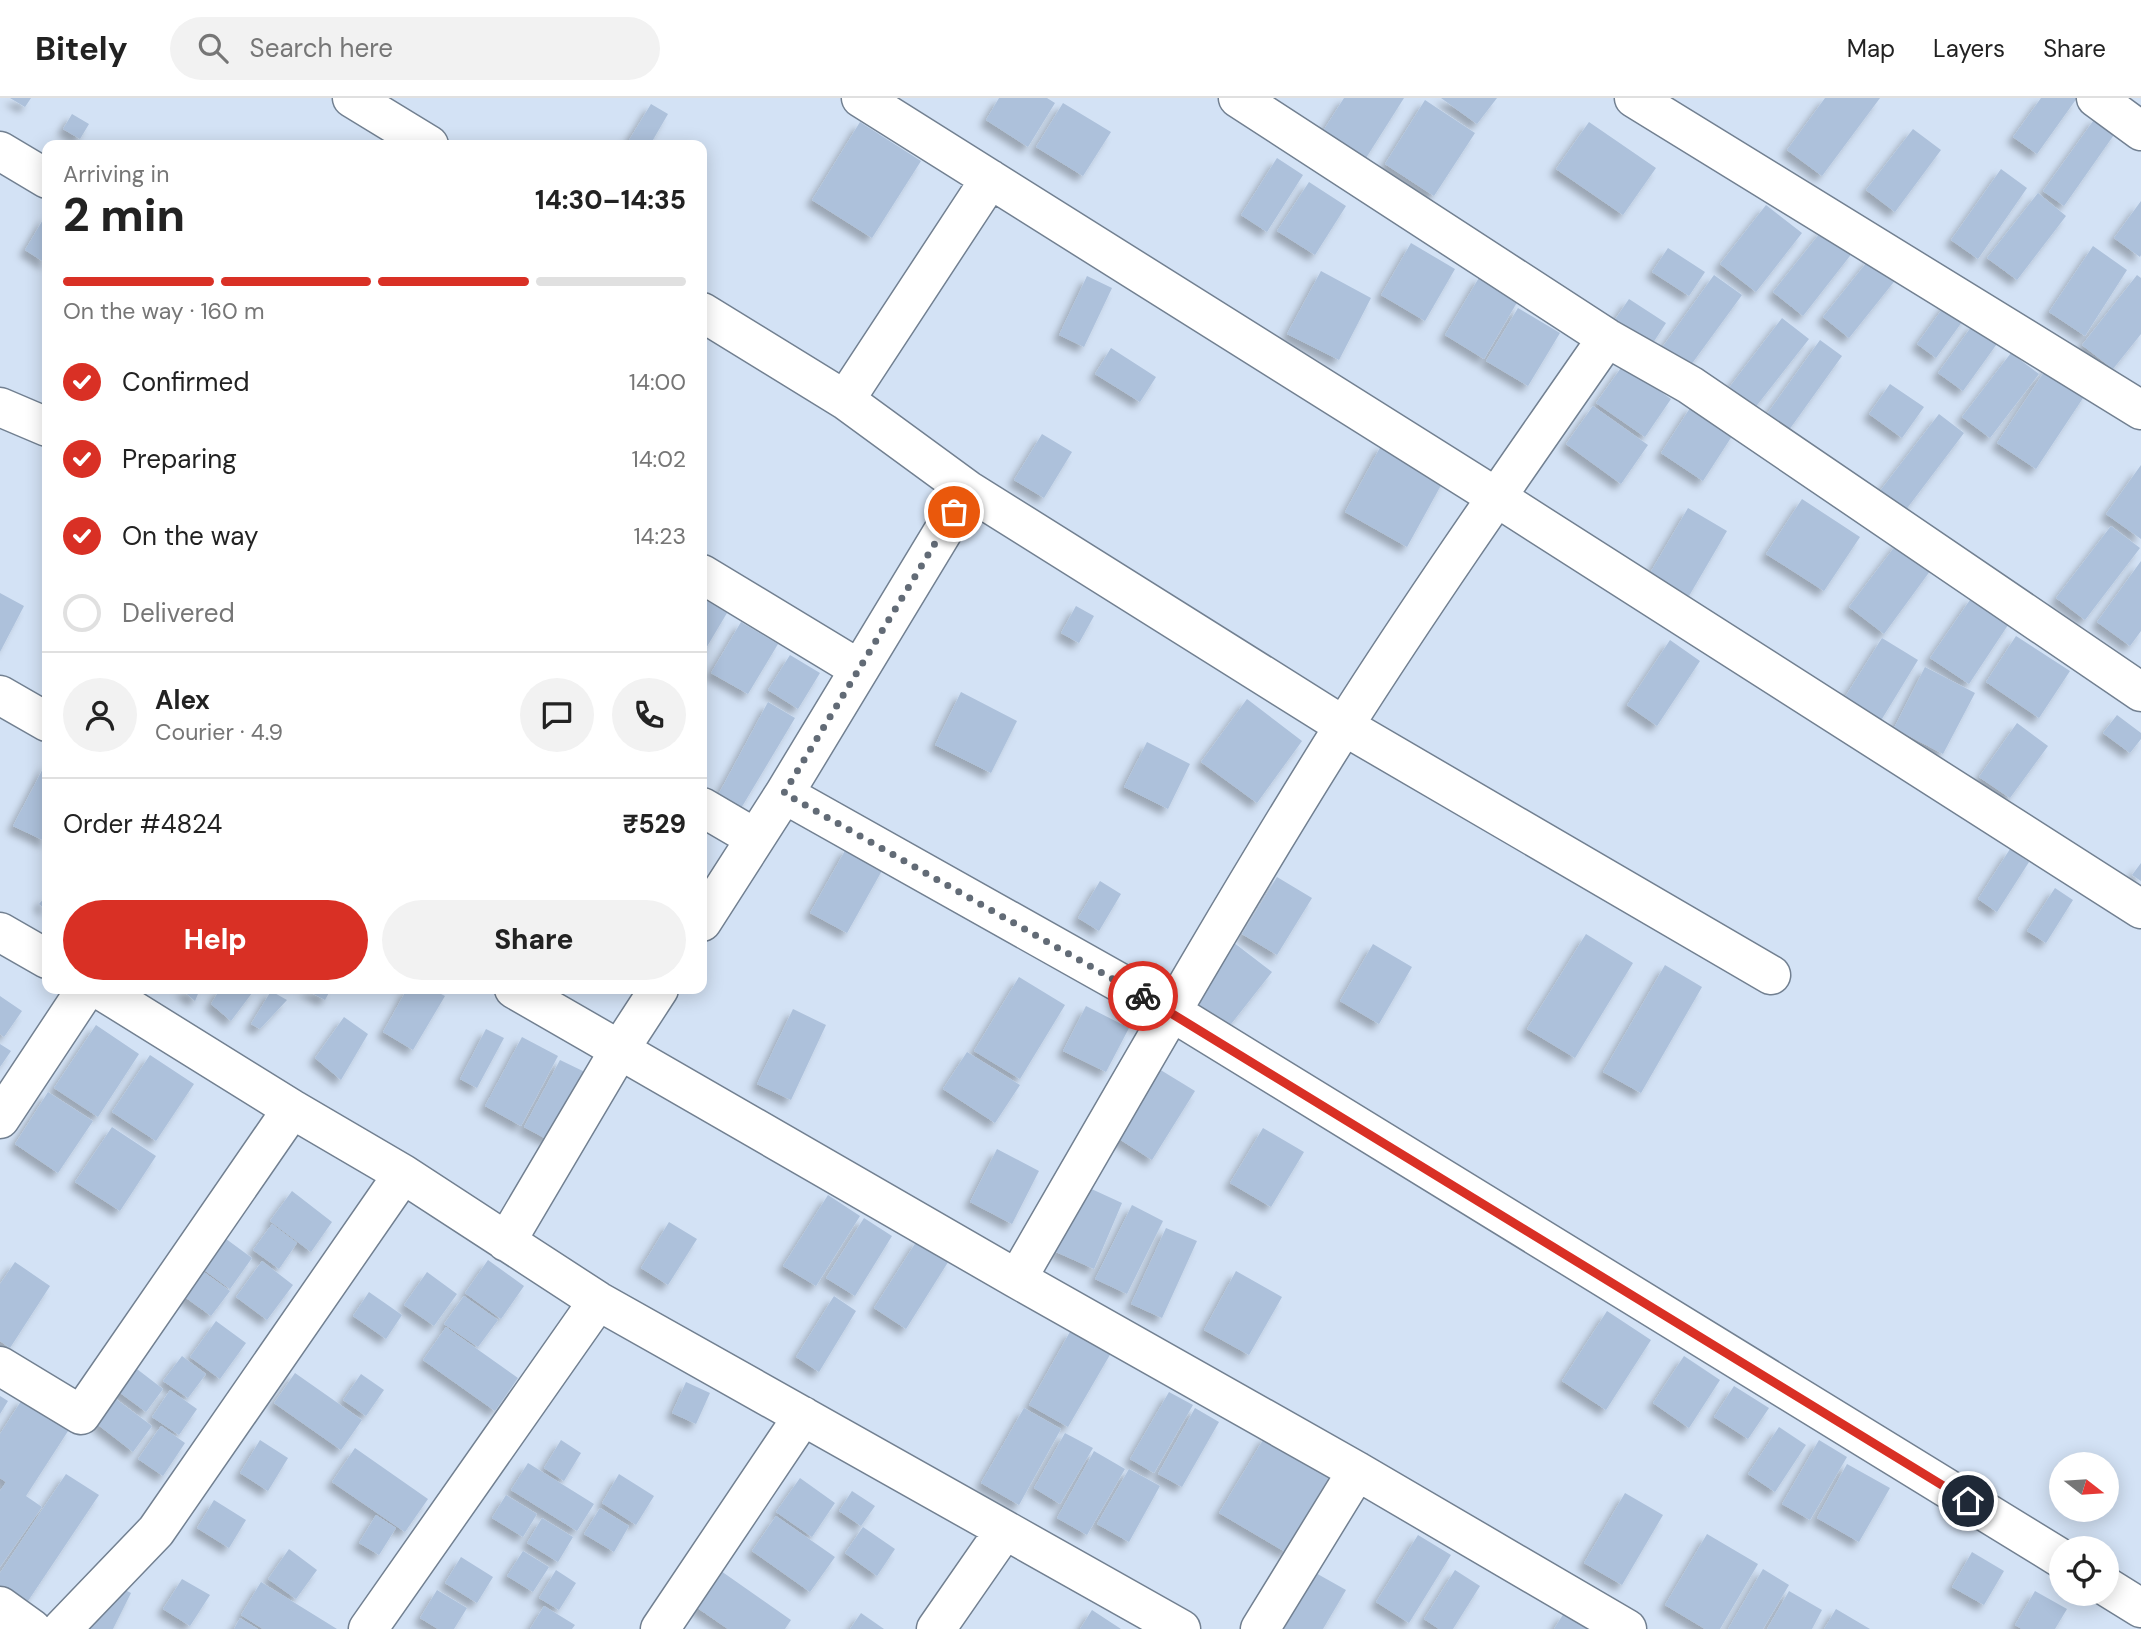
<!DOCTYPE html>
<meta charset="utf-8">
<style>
body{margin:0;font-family:"DM Sans",sans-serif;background:#f2f2f2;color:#222;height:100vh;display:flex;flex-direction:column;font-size:26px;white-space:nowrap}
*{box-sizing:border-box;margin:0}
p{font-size:23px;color:#767676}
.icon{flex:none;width:38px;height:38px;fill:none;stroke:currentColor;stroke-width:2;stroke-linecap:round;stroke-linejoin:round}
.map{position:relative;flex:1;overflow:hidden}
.drawer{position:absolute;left:42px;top:42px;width:665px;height:854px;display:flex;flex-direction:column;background:#fff;border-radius:14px;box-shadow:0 4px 18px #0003}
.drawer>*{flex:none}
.needle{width:46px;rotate:107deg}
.buttons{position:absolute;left:2049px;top:1354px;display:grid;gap:14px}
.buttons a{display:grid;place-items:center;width:70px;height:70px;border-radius:50%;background:#fff;box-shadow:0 4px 18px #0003;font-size:35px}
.pin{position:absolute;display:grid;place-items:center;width:60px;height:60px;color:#fff;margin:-30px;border:4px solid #fff;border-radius:50%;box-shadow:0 2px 7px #0007}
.courier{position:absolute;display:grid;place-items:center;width:70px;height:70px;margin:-35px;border:5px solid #d93025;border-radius:50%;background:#fff;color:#222;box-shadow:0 2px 9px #0007}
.summary em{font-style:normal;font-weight:800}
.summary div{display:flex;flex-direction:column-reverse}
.summary{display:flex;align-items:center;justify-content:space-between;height:119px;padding:0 21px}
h1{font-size:46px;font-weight:800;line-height:52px}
.bar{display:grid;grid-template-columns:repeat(4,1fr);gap:10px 7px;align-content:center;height:84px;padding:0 21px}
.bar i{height:9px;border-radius:5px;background:#e0e0e0}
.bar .active{background:#d93025}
.bar p{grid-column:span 4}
.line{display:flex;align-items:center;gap:18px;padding:0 21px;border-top:2px solid #e0e0e0}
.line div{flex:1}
.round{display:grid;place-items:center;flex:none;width:74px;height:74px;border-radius:37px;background:#f2f2f2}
ol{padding:0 21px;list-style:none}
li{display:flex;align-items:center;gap:21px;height:77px}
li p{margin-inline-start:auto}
li .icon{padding:7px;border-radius:50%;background:#d93025;color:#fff;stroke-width:4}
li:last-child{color:#767676}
li i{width:38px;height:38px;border:4px solid #e0e0e0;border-radius:50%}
.cta{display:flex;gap:14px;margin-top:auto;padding:14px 21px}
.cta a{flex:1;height:80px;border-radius:42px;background:#d93025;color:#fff;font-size:28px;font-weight:800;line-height:80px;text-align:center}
.cta a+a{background:#f2f2f2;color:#222}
header{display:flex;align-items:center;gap:42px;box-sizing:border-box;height:98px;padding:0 35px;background:#fff;border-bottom:2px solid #e0e0e0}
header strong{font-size:33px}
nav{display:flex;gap:38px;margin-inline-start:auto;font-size:24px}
.search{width:490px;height:63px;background:#f2f2f2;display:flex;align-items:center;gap:18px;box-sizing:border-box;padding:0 24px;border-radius:38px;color:#767676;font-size:26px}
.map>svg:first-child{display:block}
.building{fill:#adc1db;filter:url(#shadow)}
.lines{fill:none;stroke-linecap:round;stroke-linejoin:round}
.street-casing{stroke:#728091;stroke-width:41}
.street{stroke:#fff;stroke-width:38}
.done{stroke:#626b76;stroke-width:7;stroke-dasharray:0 12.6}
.route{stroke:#d93025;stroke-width:9}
</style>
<header>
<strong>Bitely</strong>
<div class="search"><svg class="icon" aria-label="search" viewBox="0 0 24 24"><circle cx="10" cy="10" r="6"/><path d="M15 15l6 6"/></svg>Search here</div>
<nav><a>Map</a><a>Layers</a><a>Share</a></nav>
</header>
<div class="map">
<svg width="2141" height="1531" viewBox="0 0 2141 1531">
<defs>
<filter id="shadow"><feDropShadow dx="-6" dy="6" stdDeviation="3.5" flood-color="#0004"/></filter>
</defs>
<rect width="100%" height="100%" fill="#d3e2f5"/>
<path class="building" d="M10,0H31L25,9Z
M999,0H1047L1055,5L1028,49L986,22Z
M1344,0H1404L1366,60L1323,33Z
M1441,0H1497L1477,26Z
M1825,0H1880L1822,78L1787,52Z
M2041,0H2077L2037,56L2013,39Z
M1425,2L1475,35L1434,98L1385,66Z
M1063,5L1111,34L1083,78L1036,49Z
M651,6L668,16L650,47H626Z
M72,16L89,26L80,41L63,31Z
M2096,19L2116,34L2064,108L2043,93Z
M860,24L921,63L872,140L812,102Z
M1589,24L1656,70L1623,117L1556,71Z
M1913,31L1941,52L1895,114L1866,92Z
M1277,60L1303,77L1267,134L1241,117Z
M2001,71L2027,90L1978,161L1951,142Z
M1309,84L1346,108L1315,157L1277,133Z
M2038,95L2066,118L2017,182L1987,160Z
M2141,103V157L2140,159L2114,140Z
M1766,107L1802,135L1756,194L1720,166Z
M47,115V166L25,152Z
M1824,130L1853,154L1803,218L1773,194Z
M1411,145L1455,171L1425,223L1381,197Z
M2093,148L2127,172L2085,238L2049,214Z
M1668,150L1705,174L1689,198L1652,174Z
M1871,159L1897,180L1849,240L1823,219Z
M1321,173L1371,200L1339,262L1287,236Z
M1714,177L1742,197L1688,271L1661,251Z
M2137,177L2141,180V236L2113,271L2082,247Z
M1087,178L1112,190L1084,249L1059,237Z
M1480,178L1519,201L1484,261L1445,237Z
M1629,201L1666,225L1651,248L1614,223Z
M1948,203L1967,217L1936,260L1917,246Z
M1518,210L1560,235L1528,288L1486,263Z
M1782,220L1809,241L1754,311L1728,291Z
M1974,225L1999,243L1963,293L1938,275Z
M1820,242L1842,258L1789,332L1767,316Z
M1111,250L1156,279L1140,304L1095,276Z
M2011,255L2039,276L1990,340L1962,319Z
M1623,267L1671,301L1645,339L1596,305Z
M2048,268L2087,294L2036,371L1997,345Z
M1890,286L1924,309L1902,340L1869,316Z
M1692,307L1734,335L1703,383L1661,355Z
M1593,308L1648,347L1621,386L1566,346Z
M1939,316L1964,335L1905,413L1880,393Z
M1042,336L1072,354L1044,400L1014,382Z
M1382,346L1445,380L1407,449L1345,414Z
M2141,367V441L2106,416Z
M1802,401L1860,439L1824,493L1766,456Z
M1688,410L1727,433L1689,498L1650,475Z
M2111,428L2140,450L2085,522L2056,500Z
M1899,443L1933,469L1884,536L1849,509Z
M2141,463V533L2130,548L2097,524Z
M0,495L24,508L0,554Z
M1972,499L2010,524L1969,586L1930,560Z
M702,500L727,515L702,557Z
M1076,508L1094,518L1079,545L1061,535Z
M741,524L778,546L748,596L711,575Z
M2016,538L2070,573L2039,620L1986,584Z
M1882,540L1918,562L1877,629L1840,607Z
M1670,542L1700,563L1657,628L1627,607Z
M790,557L820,575L798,611L768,592Z
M1925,569L1975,595L1943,656L1894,630Z
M961,594L1017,623L991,675L935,647Z
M1247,601L1302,643L1257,705L1201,664Z
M768,604L795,620L740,712L717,699Z
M2117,617L2141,635V641L2130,655L2103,635Z
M2017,625L2048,648L2010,700L1979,679Z
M1147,644L1190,666L1168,711L1124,689Z
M47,663V744L13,728Z
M847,749L884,769L847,835L810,815Z
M2010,751L2029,764L1997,814L1978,801Z
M2141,765V783L2132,777Z
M1277,779L1312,800L1277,857L1242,836Z
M1100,783L1121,796L1099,833L1078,820Z
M2055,790L2073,802L2046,845L2027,833Z
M47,797V813L39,806Z
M1586,836L1633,865L1575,960L1527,931Z
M1233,844L1272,874L1228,930L1189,900Z
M1373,846L1412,869L1379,926L1340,903Z
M1665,867L1702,889L1641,995L1603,974Z
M1019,879L1065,907L1020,981L974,953Z
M181,891H200L195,903Z
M220,891H255L231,923L211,906Z
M304,891H331L325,902Z
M407,891H431L445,898L413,952L383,934Z
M271,893L287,902L260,931L251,926Z
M0,898L22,913L4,939L0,936Z
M1086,908L1129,930L1106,974L1063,953Z
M793,911L826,927L791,1002L757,986Z
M344,919L368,936L341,982L315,960Z
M96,927L139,956L98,1019L54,990Z
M486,931L504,940L477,990L460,981Z
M522,939L558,958L521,1028L485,1008Z
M0,946L11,953L0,969Z
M967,954L1020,987L995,1025L943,991Z
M150,957L194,986L156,1043L112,1014Z
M560,962L587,975L550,1043L524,1029Z
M1159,971L1195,993L1152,1062L1116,1039Z
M48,994L93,1023L58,1075L15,1046Z
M112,1029L156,1058L120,1113L75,1084Z
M1263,1030L1304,1054L1271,1109L1230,1085Z
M997,1051L1039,1073L1012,1126L970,1104Z
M1085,1088L1122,1105L1094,1171L1056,1154Z
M292,1093L332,1124L311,1154L270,1123Z
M828,1097L860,1118L816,1188L783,1168Z
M1132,1107L1163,1123L1127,1196L1095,1181Z
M864,1120L892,1138L855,1198L826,1180Z
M669,1124L697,1141L668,1187L641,1170Z
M272,1126L297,1145L279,1171L253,1152Z
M1166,1130L1197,1143L1162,1220L1131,1206Z
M218,1135L252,1160L230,1191L196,1166Z
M918,1141L950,1161L906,1231L874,1210Z
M488,1162L524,1188L501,1221L465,1195Z
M262,1163L293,1187L267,1222L236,1199Z
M15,1164L50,1188L10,1250L0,1243V1186Z
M190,1164L230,1193L211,1218L171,1189Z
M1236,1173L1282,1199L1249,1257L1204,1232Z
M427,1174L457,1196L434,1228L404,1207Z
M369,1194L402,1217L386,1241L353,1218Z
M464,1198L498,1222L478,1249L444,1226Z
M834,1198L856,1213L819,1274L796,1259Z
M1607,1213L1651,1242L1606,1312L1562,1283Z
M216,1223L246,1245L220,1281L190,1259Z
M446,1229L518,1280L495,1313L423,1262Z
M1071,1232L1111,1255L1068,1329L1029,1307Z
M182,1258L206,1276L188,1300L163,1283Z
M1684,1258L1720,1282L1689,1330L1653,1305Z
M133,1268L163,1291L146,1314L115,1291Z
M295,1275L362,1322L341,1352L274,1305Z
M361,1276L384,1292L366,1318L343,1302Z
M686,1284L710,1295L696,1326L672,1315Z
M1734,1288L1769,1310L1748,1341L1714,1319Z
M170,1292L197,1311L179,1337L152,1319Z
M1169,1294L1193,1307L1154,1375L1130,1361Z
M0,1298L8,1303L0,1316Z
M23,1300L70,1330L26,1398L42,1409L0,1469V1393L6,1384L0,1380V1336Z
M116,1301L152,1328L133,1354L97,1326Z
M1024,1310L1061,1331L1019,1407L981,1385Z
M1195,1310L1219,1324L1182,1389L1158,1376Z
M161,1328L185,1345L163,1378L138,1361Z
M1779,1329L1806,1347L1775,1394L1748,1376Z
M1065,1335L1093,1350L1060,1406L1034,1390Z
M1266,1337L1333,1377L1287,1455L1219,1415Z
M260,1342L288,1360L268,1393L240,1375Z
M561,1342L581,1355L564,1383L544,1370Z
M1819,1342L1847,1359L1810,1422L1782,1406Z
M355,1350L428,1401L405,1434L332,1384Z
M1094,1353L1125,1371L1087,1437L1057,1420Z
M528,1365L594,1406L577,1433L511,1392Z
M1847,1366L1890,1390L1859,1444L1817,1420Z
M1129,1371L1160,1388L1129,1444L1097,1426Z
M66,1376L99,1397L24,1509L0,1493V1475Z
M619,1376L654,1398L636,1427L602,1405Z
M800,1380L835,1405L812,1439L776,1414Z
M852,1393L875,1408L861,1428L839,1413Z
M1625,1395L1663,1417L1622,1487L1584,1465Z
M506,1397L537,1416L523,1439L492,1420Z
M214,1402L246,1422L229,1450L197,1430Z
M600,1410L629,1428L614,1454L584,1436Z
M376,1417L396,1430L379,1457L359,1445Z
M776,1418L835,1459L810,1494L752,1453Z
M542,1420L573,1439L558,1464L527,1445Z
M863,1429L895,1451L877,1478L845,1455Z
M1707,1436L1758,1466L1720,1531H1705L1665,1507Z
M1418,1437L1451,1457L1409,1525L1376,1504Z
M289,1451L317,1472L296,1501L268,1481Z
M523,1453L549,1469L533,1494L507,1478Z
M1972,1454L2004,1473L1984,1507L1952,1489Z
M461,1459L493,1479L477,1505L445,1485Z
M1763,1471L1789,1487L1763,1531H1728Z
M556,1472L576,1485L559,1512L539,1500Z
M1455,1472L1480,1488L1453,1531H1439L1424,1521Z
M721,1473L791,1522L785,1531H728L696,1509Z
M1314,1474L1346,1492L1323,1531H1281Z
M182,1481L210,1497L190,1528L163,1511Z
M261,1484L337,1531H263L241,1517Z
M113,1486L131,1495L113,1531H90Z
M437,1492L467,1510L454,1531H438L420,1520Z
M1789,1493L1822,1512L1812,1531H1767Z
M2035,1493L2067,1511L2055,1531H2022L2015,1527Z
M544,1508L575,1527L572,1531H530Z
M1836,1511L1870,1531H1824Z
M1092,1512L1121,1531H1080Z
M861,1515L884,1531H850Z
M1564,1515L1590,1531H1554Z
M240,1520L258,1531H234Z"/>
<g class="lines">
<g class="street-casing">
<path id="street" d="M352,0L429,47
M861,0L1496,399L2141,811
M1238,0L1607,240L1690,287L2141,594
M1634,0L2141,312
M2096,0L2141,33
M0,53L47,81
M702,214L845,302L968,392L1344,628L1771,877
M845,302L990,81
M0,309L47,329
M702,476L859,571
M0,597L47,624
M784,696L1172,914L2062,1461
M702,709L755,740
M702,824L784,696L968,392
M0,834L47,861
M99,891L292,1011L403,1076L598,1203L1181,1531
M514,891L1017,1181L1357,1373L1627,1531
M0,1021L86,891
M506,1144L620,951L659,891
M1017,1181C1124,996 1230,809 1344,628C1428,496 1518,368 1607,240
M0,1268L81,1317L292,1011
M2107,1489L2141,1510
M0,1508L32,1531
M62,1531L156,1433L403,1076
M368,1531L598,1203
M660,1531L803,1318
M936,1531L1004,1433
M1260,1531L1357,1373"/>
</g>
<use href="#street" class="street"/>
</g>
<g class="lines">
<path class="done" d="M954,414L784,695L1143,898"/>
<path class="route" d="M1143,898L1968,1403"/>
</g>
</svg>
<div class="buttons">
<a><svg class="needle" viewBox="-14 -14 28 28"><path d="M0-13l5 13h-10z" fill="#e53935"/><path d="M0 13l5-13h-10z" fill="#767676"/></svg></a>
<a><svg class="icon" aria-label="locate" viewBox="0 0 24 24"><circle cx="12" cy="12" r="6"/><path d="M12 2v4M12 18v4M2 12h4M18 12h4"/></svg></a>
</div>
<div class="pin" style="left:954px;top:414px;background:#ea580c"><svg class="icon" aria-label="bag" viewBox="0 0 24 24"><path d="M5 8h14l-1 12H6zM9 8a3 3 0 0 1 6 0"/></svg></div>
<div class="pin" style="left:1968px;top:1403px;background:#1f2937"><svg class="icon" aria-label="home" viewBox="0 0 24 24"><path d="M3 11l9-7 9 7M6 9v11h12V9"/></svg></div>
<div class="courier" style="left:1143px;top:898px"><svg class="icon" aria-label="bike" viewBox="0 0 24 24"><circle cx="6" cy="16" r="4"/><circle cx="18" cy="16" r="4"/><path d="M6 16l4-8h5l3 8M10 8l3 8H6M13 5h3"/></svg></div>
<section class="drawer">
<div class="summary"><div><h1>2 min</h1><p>Arriving in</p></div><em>14:30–14:35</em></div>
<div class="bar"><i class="active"></i><i class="active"></i><i class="active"></i><i></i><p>On the way · 160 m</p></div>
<ol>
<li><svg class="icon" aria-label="check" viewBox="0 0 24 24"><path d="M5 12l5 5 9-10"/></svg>Confirmed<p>14:00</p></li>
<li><svg class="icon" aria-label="check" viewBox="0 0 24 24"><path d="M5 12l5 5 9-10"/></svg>Preparing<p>14:02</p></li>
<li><svg class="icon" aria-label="check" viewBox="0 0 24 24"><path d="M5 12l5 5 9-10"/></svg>On the way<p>14:23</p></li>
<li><i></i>Delivered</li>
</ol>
<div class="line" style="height:126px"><a class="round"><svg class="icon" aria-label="person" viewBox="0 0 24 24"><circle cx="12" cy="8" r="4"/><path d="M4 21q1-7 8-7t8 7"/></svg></a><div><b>Alex</b><p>Courier · 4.9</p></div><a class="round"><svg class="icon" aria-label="chat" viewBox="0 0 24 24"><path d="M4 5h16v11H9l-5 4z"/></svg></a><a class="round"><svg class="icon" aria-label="phone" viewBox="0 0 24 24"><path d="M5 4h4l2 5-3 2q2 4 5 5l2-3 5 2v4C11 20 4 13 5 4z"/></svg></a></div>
<div class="line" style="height:91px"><div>Order #4824</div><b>₹529</b></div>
<div class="cta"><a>Help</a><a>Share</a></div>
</section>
</div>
